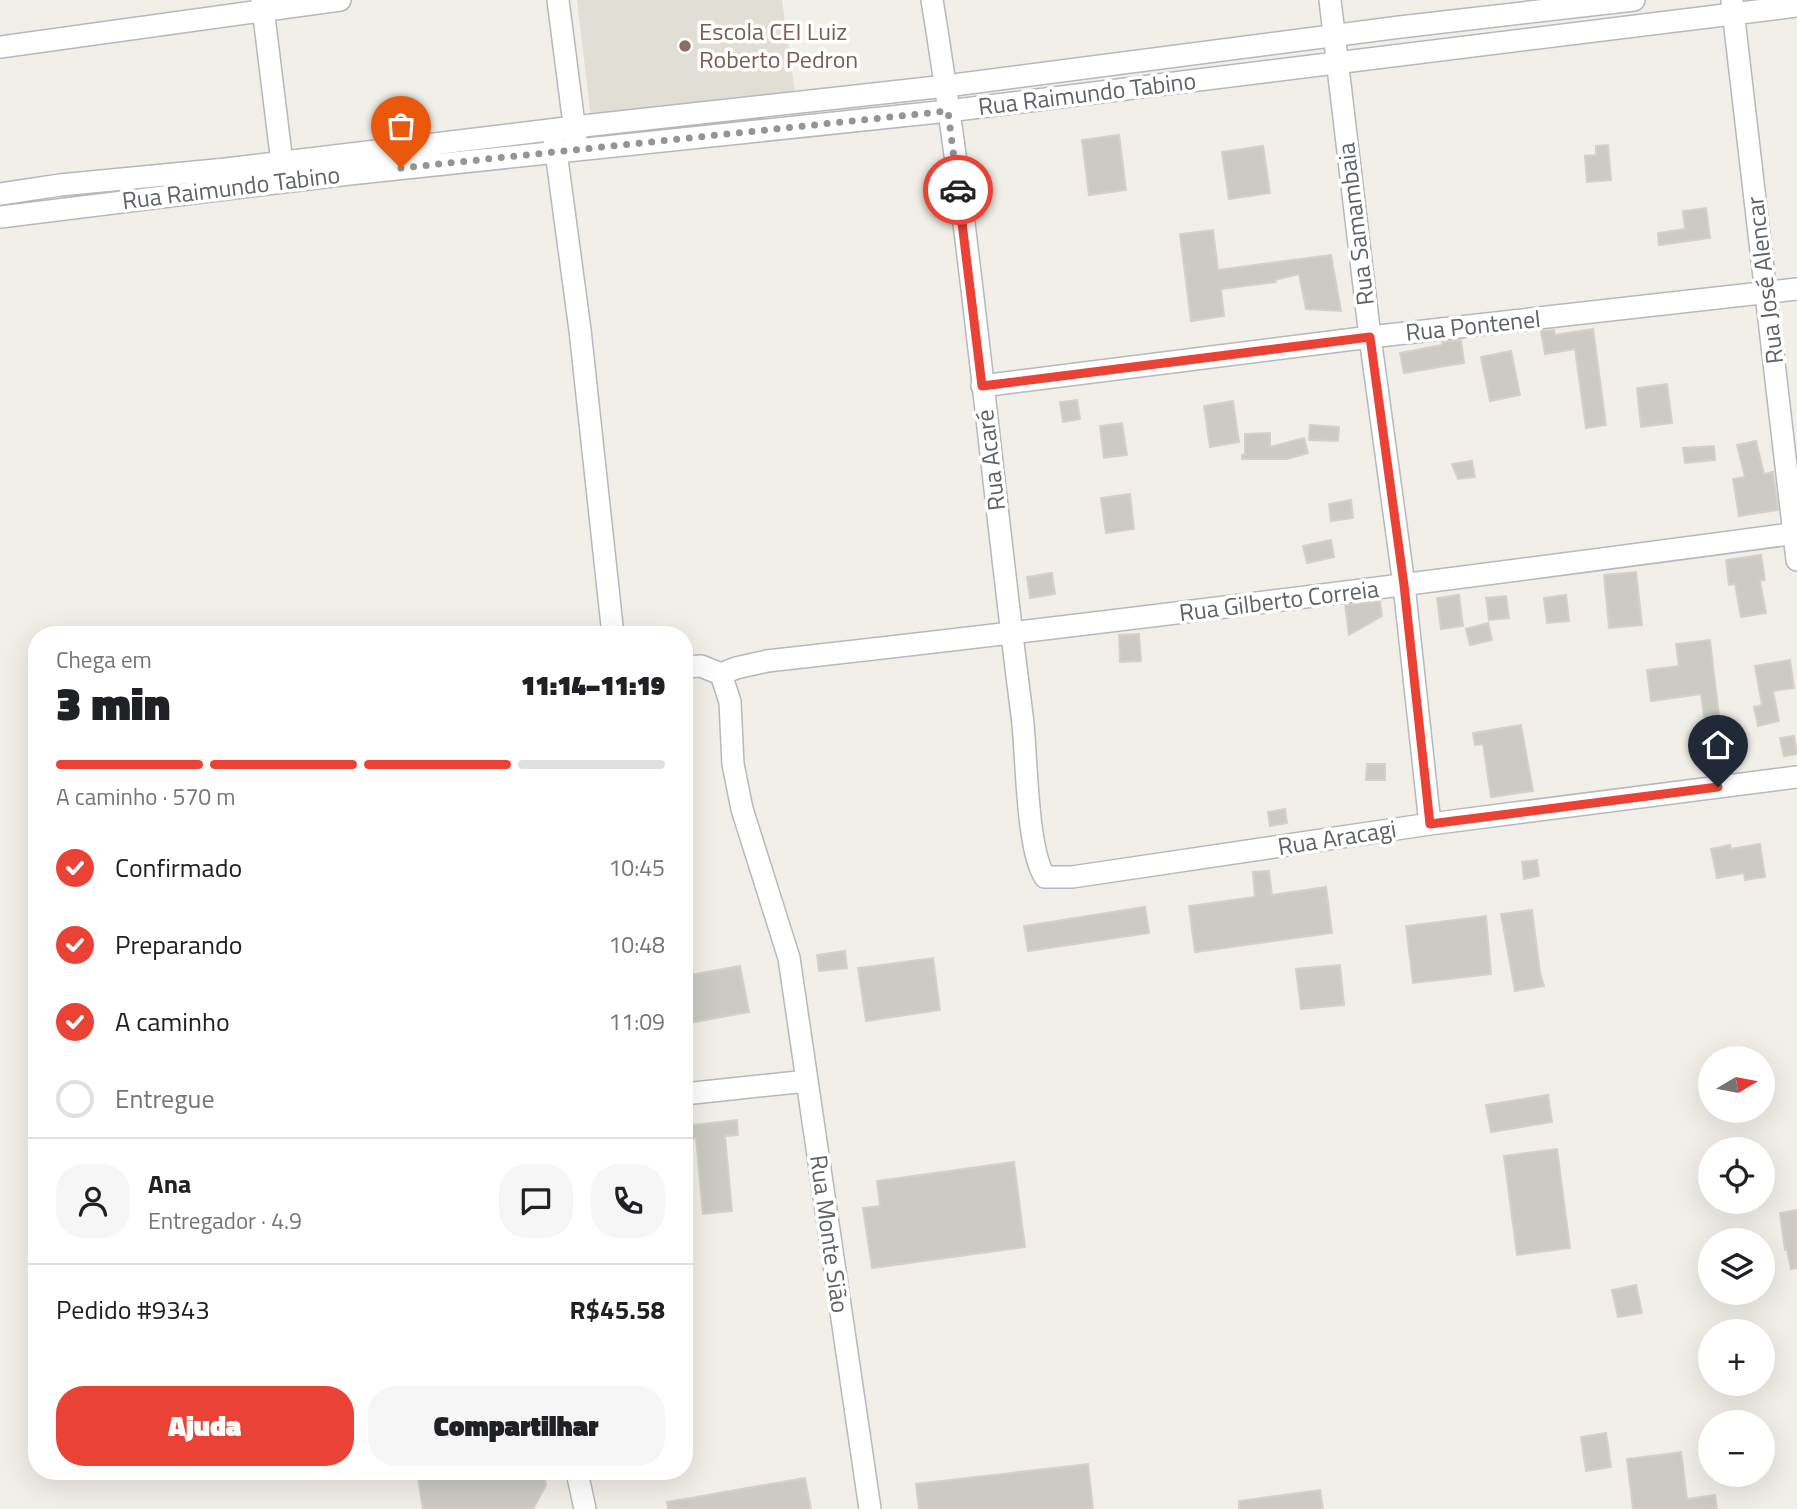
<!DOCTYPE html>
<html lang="pt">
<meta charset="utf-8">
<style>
body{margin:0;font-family:"Titillium Web",sans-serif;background:#f6f6f6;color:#202124;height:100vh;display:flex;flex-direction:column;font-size:26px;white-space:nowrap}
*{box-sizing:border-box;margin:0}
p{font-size:23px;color:#757577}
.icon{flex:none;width:38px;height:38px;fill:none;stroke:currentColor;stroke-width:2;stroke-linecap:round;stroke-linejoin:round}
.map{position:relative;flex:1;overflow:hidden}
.panel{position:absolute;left:28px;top:626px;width:665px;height:854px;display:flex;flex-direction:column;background:#fff;border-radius:28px;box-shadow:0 7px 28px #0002}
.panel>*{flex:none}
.needle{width:46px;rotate:80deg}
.tools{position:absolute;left:1698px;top:1046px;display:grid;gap:14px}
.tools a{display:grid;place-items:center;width:77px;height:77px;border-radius:50%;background:#fff;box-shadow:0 7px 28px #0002;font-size:35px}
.pin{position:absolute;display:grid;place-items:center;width:60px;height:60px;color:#fff;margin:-72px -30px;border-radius:50% 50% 50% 0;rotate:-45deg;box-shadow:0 0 7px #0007}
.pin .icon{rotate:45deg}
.courier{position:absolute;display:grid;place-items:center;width:70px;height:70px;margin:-35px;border:5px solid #ea4335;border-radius:50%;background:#fff;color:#222;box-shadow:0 2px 9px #0007}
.headline em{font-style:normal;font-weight:800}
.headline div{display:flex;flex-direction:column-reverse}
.headline{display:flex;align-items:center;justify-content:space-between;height:119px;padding:0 28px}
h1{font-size:46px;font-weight:800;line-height:52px}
.bar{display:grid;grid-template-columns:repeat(4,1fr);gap:10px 7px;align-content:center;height:84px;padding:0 28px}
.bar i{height:9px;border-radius:5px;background:#e0e0e0}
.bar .on{background:#ea4335}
.bar p{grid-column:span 4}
.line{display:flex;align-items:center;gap:18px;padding:0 28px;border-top:2px solid #e0e0e0}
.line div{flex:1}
.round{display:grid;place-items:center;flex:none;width:74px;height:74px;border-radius:28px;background:#f6f6f6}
ol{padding:0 28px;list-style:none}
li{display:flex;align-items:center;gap:21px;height:77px}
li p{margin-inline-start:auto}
li .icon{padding:7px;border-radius:50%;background:#ea4335;color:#fff;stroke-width:4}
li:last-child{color:#757577}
li i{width:38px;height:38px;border:4px solid #e0e0e0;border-radius:50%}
.cta{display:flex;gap:14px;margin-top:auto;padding:14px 28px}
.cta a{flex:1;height:80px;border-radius:28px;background:#ea4335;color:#fff;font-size:28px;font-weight:800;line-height:80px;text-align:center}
.cta a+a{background:#f6f6f6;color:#202124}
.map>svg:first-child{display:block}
.education{fill:#e1ded6}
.building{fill:#cccac5;stroke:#d6d1c6;stroke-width:2}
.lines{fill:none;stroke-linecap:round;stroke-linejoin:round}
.minor-casing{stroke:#b5b8bc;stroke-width:24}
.minor{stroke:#fff;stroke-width:21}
.done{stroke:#929495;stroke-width:7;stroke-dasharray:0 12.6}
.route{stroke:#ea4335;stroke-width:9}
.education-dot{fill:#8d6e63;stroke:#fff;stroke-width:2.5}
.labels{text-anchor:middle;stroke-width:7;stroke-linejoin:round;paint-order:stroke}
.education-label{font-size:24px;fill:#785e54;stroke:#fff;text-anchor:start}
.street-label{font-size:24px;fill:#5f6368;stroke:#fff}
</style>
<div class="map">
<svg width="1797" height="1509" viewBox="0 0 1797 1509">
<rect width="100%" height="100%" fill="#f1efe8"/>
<path class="education" d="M577,0H782L795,93L591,118Z"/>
<path class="building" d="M1119,135L1126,190L1089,195L1082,140Z
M1608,145L1611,180L1587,182L1585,156L1596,155V146Z
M1263,146L1270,193L1229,199L1222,152Z
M1706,208L1710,238L1659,245L1658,233L1685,229L1683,211Z
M1213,230L1218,270L1331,255L1341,311L1306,309L1299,274L1275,280L1276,282L1221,289L1224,316L1191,321L1180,234Z
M1593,329L1606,425L1586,428L1575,349L1545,354L1541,331L1554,330L1555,335Z
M1461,340L1464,363L1404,373L1400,353L1442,345V342Z
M1511,351L1520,395L1490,401L1481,357Z
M1667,384L1672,423L1641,427L1637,388Z
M1077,400L1080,419L1063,422L1060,402Z
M1233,401L1239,442L1210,447L1204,406Z
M1122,423L1127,455L1104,458L1100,426Z
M1310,425L1339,427L1338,441L1309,440Z
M1270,433V447L1304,438L1308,453L1287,459H1242V455L1245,454V434Z
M1756,441L1764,474L1773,472L1778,510L1739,516L1733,479L1745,477L1737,445Z
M1714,446L1715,460L1685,463L1683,448Z
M1472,461L1475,477L1458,479L1452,464Z
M1130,494L1134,529L1106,533L1101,498Z
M1351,500L1353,518L1331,521L1329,504Z
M1331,540L1334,557L1307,563L1303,546Z
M1761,555L1765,580L1760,581L1766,613L1741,617L1735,584L1729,585L1726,560Z
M1636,572L1642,625L1609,628L1604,575Z
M1052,573L1055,594L1030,598L1027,577Z
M1459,595L1463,626L1441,629L1437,598Z
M1566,595L1569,621L1547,623L1544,598Z
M1506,596L1509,618L1489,620L1486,598Z
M1380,601L1382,616L1349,635L1345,605Z
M1488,623L1492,640L1470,645L1466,629Z
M1139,634L1141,661L1120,662L1119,635Z
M1710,640L1719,716L1704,717L1701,694L1651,701L1647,670L1679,666L1676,644Z
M1790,660L1794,688L1773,691L1779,721L1758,726L1754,707L1762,705L1755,666Z
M1521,725L1533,791L1491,797L1483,744L1475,745L1473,733Z
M1794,736L1797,754L1784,756L1780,738Z
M1367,764H1385V780H1366Z
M1285,809L1287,823L1270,826L1268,812Z
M1760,844L1765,877L1745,880L1744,873L1717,878L1711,849L1730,845L1731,849Z
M1537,860L1539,876L1524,879L1522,862Z
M1269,871L1272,895L1326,887L1332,933L1195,952L1189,906L1255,897L1253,872Z
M1145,907L1149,933L1028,951L1024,926Z
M1532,910L1540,973L1544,986L1515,991L1501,914Z
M1486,916L1491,974L1413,983L1406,926Z
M845,951L847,968L819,971L817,955Z
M933,958L940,1010L866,1021L858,968Z
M1340,965L1344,1005L1301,1009L1296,969Z
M740,966L749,1012L684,1024V976Z
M1548,1095L1552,1122L1491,1132L1486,1105Z
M737,1120L738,1135L725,1136L732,1211L703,1214L696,1138L684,1140V1126Z
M1557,1149L1570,1248L1517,1255L1504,1156Z
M1014,1162L1025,1247L872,1268L863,1208L880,1206L877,1181Z
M1797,1210V1268L1791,1269L1787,1250H1785L1780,1213Z
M1636,1285L1642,1313L1618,1317L1612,1290Z
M1606,1433L1611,1467L1586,1471L1581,1437Z
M1681,1452L1687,1499L1715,1495L1717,1509H1633L1627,1459Z
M1088,1464L1093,1509H919L916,1484Z
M417,1472H543L546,1485L533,1509H423Z
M805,1478L811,1509H668L667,1502Z
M1320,1490L1323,1509H1239V1501Z"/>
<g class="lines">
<g class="minor-casing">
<path id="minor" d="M262,0L282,163
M558,0L576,140
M932,0C971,237 991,477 1022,715C1027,753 1026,849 1045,877H1072L1430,824L1797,777
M1330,0L1370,337L1404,585L1430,824
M1732,2L1797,560
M0,47L340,0
M554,137L580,330L613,635
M0,194L60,185L226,169L574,127L946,86L1400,27L1634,0
M0,217L349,174L948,111L1797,6
M982,386L1370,337L1797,289
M684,667L701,666L721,674L736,668L767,661C1111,623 1454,579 1797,533
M721,674L730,702L733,764L742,809L789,958L870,1509
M684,1094L807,1081
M577,1472L585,1509"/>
</g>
<use href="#minor" class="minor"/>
</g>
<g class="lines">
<path class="done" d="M401,168L948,111L958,190"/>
<path class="route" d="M958,190L982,386L1370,337L1404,585L1430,824L1718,787"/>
</g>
<circle class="education-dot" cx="685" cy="46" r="7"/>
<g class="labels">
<g class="education-label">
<text x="699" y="40">Escola CEI Luiz<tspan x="699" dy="28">Roberto Pedron</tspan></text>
</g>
<g class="street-label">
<text transform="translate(1087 94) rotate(-7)" y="8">Rua Raimundo Tabino</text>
<text transform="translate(231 188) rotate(-7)" y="8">Rua Raimundo Tabino</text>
<text transform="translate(1356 224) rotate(-97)" y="8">Rua Samambaia</text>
<text transform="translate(1765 280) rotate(-97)" y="8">Rua José Alencar</text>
<text transform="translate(1473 326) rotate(-6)" y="8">Rua Pontenel</text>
<text transform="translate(991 460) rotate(-97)" y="8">Rua Acaré</text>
<text transform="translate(1279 601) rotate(-7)" y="8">Rua Gilberto Correia</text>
<text transform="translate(1337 838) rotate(-9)" y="8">Rua Aracagi</text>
<text transform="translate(829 1234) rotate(82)" y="8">Rua Monte Sião</text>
</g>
</g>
</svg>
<div class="tools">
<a><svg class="needle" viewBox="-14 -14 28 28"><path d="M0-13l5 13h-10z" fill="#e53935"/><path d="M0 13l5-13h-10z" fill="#757577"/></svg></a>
<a><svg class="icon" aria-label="locate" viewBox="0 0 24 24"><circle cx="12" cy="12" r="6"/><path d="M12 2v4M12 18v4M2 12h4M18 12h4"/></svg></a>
<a><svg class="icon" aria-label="layers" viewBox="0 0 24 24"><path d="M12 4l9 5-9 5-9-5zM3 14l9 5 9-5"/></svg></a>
<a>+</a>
<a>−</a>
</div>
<div class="pin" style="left:401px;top:168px;background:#ea580c"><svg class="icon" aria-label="bag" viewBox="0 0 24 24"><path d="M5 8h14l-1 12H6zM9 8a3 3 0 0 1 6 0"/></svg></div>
<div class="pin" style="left:1718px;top:787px;background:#1f2937"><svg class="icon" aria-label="home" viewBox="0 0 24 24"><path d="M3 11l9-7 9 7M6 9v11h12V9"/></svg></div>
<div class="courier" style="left:958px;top:190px"><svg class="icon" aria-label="car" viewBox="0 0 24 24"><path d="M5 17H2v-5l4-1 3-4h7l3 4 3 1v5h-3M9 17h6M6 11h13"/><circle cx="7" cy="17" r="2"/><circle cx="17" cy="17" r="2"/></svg></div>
<section class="panel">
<div class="headline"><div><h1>3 min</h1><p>Chega em</p></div><em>11:14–11:19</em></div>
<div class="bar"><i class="on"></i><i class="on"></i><i class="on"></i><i></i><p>A caminho · 570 m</p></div>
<ol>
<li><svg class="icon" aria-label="check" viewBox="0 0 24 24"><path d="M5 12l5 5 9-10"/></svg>Confirmado<p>10:45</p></li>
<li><svg class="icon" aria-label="check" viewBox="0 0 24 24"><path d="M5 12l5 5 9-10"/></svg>Preparando<p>10:48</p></li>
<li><svg class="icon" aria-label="check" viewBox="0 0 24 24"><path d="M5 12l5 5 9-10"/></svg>A caminho<p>11:09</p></li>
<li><i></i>Entregue</li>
</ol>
<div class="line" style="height:126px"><a class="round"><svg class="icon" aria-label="person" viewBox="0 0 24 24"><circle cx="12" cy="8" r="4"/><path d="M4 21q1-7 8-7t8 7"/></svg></a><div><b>Ana</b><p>Entregador · 4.9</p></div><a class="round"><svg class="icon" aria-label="chat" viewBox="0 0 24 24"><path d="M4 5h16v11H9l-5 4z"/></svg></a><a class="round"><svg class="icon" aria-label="phone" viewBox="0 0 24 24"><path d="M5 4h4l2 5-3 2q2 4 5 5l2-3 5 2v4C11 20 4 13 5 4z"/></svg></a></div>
<div class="line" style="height:91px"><div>Pedido #9343</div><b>R$45.58</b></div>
<div class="cta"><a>Ajuda</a><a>Compartilhar</a></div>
</section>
</div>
